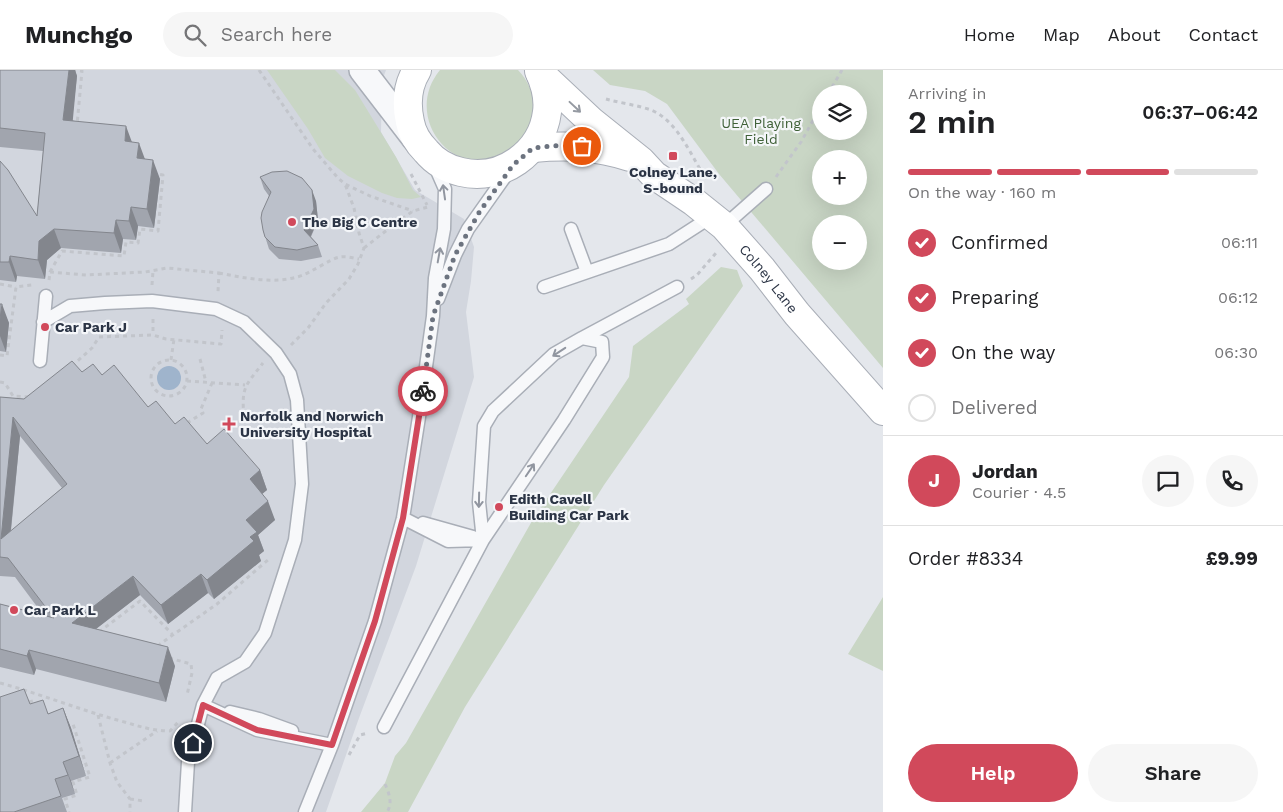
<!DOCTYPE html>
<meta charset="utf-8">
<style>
body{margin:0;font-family:"Work Sans",sans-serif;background:#f6f6f6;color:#202124;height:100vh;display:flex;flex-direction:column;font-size:19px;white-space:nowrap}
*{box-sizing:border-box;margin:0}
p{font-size:16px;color:#757577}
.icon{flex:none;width:28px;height:28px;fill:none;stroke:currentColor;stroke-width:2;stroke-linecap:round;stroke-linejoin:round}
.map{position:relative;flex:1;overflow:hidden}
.panel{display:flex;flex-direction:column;background:#fff;width:400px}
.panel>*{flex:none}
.tools{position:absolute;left:812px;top:15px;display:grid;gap:10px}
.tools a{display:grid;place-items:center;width:55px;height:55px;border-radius:50%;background:#fff;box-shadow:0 5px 20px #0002;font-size:25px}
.pin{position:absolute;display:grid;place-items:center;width:42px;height:42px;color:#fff;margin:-21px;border:2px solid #fff;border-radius:50%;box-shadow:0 1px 5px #0007}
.courier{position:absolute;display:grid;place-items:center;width:50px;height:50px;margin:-25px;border:4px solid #d1495b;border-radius:50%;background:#fff;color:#222;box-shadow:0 1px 6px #0007}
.summary em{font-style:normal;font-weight:600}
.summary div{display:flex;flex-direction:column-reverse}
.summary{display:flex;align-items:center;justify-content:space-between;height:85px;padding:0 25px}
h1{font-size:32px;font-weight:600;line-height:38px}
.bar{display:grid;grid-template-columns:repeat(4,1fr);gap:8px 5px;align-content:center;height:60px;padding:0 25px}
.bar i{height:6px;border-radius:4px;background:#e0e0e0}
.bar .current{background:#d1495b}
.bar p{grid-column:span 4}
.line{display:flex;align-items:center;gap:12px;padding:0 25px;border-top:1px solid #e0e0e0}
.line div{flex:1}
.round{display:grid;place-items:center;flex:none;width:52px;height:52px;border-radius:26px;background:#f6f6f6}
ol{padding:0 25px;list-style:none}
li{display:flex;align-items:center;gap:15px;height:55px}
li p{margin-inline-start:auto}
li .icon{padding:5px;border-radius:50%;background:#d1495b;color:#fff;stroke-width:4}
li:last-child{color:#757577}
li i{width:28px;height:28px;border:2px solid #e0e0e0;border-radius:50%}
.cta{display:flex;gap:10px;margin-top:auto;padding:10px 25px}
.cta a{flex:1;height:58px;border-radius:30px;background:#d1495b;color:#fff;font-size:20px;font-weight:600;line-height:58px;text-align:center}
.cta a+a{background:#f6f6f6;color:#202124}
header{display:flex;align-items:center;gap:30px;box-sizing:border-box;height:70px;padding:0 25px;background:#fff;border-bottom:1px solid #e0e0e0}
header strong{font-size:24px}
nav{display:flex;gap:28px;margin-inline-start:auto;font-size:18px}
.search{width:350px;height:45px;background:#f6f6f6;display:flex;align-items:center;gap:12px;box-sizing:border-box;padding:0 18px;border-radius:28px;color:#757577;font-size:19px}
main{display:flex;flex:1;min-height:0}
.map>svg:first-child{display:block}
.built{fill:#d2d6de}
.green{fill:#c9d6c5;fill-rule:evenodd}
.water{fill:#9fb4cc}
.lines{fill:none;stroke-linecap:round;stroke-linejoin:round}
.lane-casing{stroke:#a9aeb7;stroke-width:15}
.street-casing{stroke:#a9aeb7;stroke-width:28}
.secondary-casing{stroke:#a9aeb7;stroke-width:30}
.path{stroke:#c2c5cb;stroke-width:3;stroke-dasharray:4 4;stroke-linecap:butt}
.lane{stroke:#f7f8fa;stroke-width:12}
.street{stroke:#f7f8fa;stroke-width:25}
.secondary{stroke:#fff;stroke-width:28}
.wall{fill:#a1a5ae;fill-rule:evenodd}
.shaded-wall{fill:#83868d}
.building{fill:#bbc0ca;stroke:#83868d;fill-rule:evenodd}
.oneway{stroke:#959aa2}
.oneway2{stroke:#9196a0}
.done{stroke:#6c737f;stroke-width:5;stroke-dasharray:0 9}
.route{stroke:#d1495b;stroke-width:6}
.poi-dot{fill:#d1495b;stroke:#f4f6f9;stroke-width:2}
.labels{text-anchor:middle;stroke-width:4.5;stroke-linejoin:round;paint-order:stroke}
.park-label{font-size:14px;fill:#3f6138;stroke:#f4f6f9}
.poi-label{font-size:14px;font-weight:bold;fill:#2b3445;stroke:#f4f6f9;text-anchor:start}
.street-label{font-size:14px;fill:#2b3445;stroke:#f4f6f9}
</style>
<header>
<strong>Munchgo</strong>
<div class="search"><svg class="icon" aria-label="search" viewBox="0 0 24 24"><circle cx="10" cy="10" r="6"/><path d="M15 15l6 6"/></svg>Search here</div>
<nav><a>Home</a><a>Map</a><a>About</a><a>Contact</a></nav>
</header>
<main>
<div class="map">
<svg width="883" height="742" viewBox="0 0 883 742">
<rect width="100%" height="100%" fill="#e4e7ec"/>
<path class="built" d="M0,0H386L382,11L381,62L415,120L464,149L474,177L471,211L466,242L474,307L416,496L359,648L326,742H0Z"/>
<path class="green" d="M267,0H335L355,20L396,87L413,120L421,127L412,129L397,128L382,123L348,106L325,88L308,59Z
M440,0H518C530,12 538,33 532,49C530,54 529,60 526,64C521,73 512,79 504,84C452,112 402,46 440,0Z
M593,0H883V298L719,104L667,34L645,21L610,15ZM821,24H859V61H821ZM821,89H859V126H821ZM821,154H859V191H821Z
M721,197L737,200L743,216L604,415L465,637L408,742H361L385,713L395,686L406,673L532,451L629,307L633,276L689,234L686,229Z
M883,527V601L848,584Z"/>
<path class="water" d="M157 308a12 12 0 1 1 24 0a12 12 0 1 1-24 0Z"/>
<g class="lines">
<g class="lane-casing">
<path id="lane" d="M724,156L766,119
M571,159L587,202
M544,217L669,174L700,154L710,145
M438,229L455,185L468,159L509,101
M43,252L70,236L105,233L152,231L216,239L244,252L276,283L290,304L297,330L302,414L295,470L265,563L245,592L217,608L203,635L188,692L185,742
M582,268L677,217
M40,291L46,226
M403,448L448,471L483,470
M423,453L473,467
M203,635L257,660L332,675
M230,642L259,649L292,661
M384,657L483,470L564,350L603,287L602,272L582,268L554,284L493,341L484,356L479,432L483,470
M305,742L332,675L375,551L403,448L419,347L433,246L435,208L444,159L445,119L434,94"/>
</g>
<g class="street-casing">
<path id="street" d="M362,0L415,69"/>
</g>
<g class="secondary-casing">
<g id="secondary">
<path d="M417,0C407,16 406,34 410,52C412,63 418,73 426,81C435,92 448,99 461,102C501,112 542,83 547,42C549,28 545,14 539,1"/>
<path id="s1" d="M540,3L591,51L641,91L654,105L694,132L724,156L762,199L797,244L883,341"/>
<path d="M533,78C567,75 597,76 630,87"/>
</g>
</g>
<path class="path" d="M72,0L82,1L77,55
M259,0L313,79L338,108L345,114L370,126L413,141
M828,24L842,0
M606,29C620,33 637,35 651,40C678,51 691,86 706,109
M411,104L427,135
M776,107L801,72L821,36
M364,178L396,153L413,141L428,137
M50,202L62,181L124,186L126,172L138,173L140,159L158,161L163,105L156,104
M219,203C245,208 272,214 297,207C310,204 331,188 340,187C346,186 353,188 359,189
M691,209L697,205L716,183
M49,210L50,202L86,205L145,202L167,198L219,203L218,222
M0,214L16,217
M152,215L153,201
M153,249V265
M291,275L308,258L326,233L349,209L358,194L364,178L359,163L354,138L345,114
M0,285L7,286L16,217L32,215
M200,289L206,312
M151 308a18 18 0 1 1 36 0a18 18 0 1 1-36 0Z
M171,290L174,269
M72,296L92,278L99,267L153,265L166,269L221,274L222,260
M187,311L245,315
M0,312L5,313L13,326L29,327
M244,346C241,317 246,315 263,293
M187,353L203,343L201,339L212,313
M99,562L140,531L172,564
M159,577L160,574L217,534L269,489
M169,588L191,594L192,603L187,625
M0,613C41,624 80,640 121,651C138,656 153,661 170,661L180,650
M29,632L33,631L35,635
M98,645L110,693L117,712L130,729V742
M66,656L73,654L90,707L73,712L77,725L65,729L69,742
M349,685L360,665L368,663
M110,693L157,661
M385,714C389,723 393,733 387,742
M130,729L144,731"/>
<use href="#lane" class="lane"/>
<use href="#street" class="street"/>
<use href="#secondary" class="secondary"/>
</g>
<path class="wall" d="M0,0H75L77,6L72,50L132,72L160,109L154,158L138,156L136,170L123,169L121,183L61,178L47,190L45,209L17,206L16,212L0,210V91L37,146L43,81L0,77Z
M260,107L316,131L318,150L311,167L318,175L322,187L301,191L279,189L269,179L263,160L269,126L264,119Z
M0,234L9,253L6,282L0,281Z
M82,302L102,305L148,337L207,374L260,400L267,420L262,424L275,450L258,465L264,481L259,485L261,491L214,529L208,523L168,554L140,525L96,559L175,596L166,632L36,599L34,605L0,597V534L44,546L15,507L0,506V327L24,329ZM20,366L62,418L11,461Z
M30,634L48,644L63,638L71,658L86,706L71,711L75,724L62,728L67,742H0Z"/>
<path class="shaded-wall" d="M69,0H75L77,6L71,69L63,50Z
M126,56L133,75L125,71Z
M139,73L146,92L137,88Z
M153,90L160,109L154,158L147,139Z
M312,120L316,131L318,150L308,172L304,160Z
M131,137L138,156L136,170L129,151Z
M116,150L123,169L121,183L114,163Z
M54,159L61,178L47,190L45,209L38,190L39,171Z
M10,186L17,206L16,212L9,192Z
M2,234L9,253L6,282L0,266V249Z
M13,347L20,366L8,488L1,469Z
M260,400L267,420L257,428L250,409Z
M268,431L275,450L258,465L264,481L259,485L261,491L214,529L207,510L246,450Z
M201,504L208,523L168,554L161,535Z
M133,506L140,525L79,572L72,553Z
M168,577L175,596L166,632L159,613Z
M29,580L36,599L34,605L27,586Z
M63,638L71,658L86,706L79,686Z
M63,692L71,711L75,724L68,705Z"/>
<path class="building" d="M0,0H69L63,50L126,56L125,71L139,73L137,88L153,90L147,139L131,137L129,151L116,150L114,163L54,159L39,171L38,190L10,186L9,192H0V91L8,100L37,146L45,63L0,58Z
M287,101L302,108L312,120L314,139L304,160L318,175L297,180L275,177L265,167L263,160L261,148L262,142L271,122L260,107L272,102Z
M0,234H2L0,249Z
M72,291L82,302L93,294L102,305L114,295L148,337L156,331L175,354L184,347L207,374L224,359L260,400L250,409L268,431L246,450L257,462L250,467L254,471L207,510L201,504L161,535L133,506L72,553L168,577L159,613L29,580L27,586L0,579V534L54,548L8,488L0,487V327L24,329ZM13,347L67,414L1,469Z
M24,619L30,634L43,630L48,644L63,638L79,686L63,692L68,705L55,709L61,726L14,742H0V627Z"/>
<defs><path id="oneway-shaft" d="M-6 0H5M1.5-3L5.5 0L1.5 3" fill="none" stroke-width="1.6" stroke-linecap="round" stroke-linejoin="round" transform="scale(1.25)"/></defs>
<use class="oneway" href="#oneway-shaft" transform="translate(575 37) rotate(43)"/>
<g class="oneway2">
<use href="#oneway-shaft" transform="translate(444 122) rotate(-98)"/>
<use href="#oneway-shaft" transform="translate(439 185) rotate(-80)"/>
<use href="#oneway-shaft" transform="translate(559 282) rotate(147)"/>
<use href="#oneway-shaft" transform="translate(530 400) rotate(-56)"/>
<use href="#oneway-shaft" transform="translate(479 430) rotate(91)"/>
</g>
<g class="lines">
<path class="done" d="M423,321L433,246L455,185L480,141L513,95L533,78L563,75L582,76"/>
<path class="route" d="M193,673L203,635L257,660L332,675L375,551L403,448L423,321"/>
</g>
<g class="poi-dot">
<rect x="668" y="81" width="10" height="10" rx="2.5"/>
<circle cx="292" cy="152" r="5"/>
<circle cx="45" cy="257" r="5"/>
<path d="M226.5 346.5h5v5h5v5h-5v5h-5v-5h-5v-5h5z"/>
<circle cx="499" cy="437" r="5"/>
<circle cx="14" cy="540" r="5"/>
</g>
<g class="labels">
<g class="park-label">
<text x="761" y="58">UEA Playing<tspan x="761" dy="16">Field</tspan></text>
</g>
<g class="poi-label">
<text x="673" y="107" text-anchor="middle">Colney Lane,<tspan x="673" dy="16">S-bound</tspan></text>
<text x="302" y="157">The Big C Centre</text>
<text x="55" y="262">Car Park J</text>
<text x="240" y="351">Norfolk and Norwich<tspan x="240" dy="16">University Hospital</tspan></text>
<text x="509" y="434">Edith Cavell<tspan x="509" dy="16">Building Car Park</tspan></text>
<text x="24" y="545">Car Park L</text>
</g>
<g class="street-label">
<text dy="5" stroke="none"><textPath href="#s1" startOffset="309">Colney Lane</textPath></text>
</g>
</g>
</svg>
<div class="tools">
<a><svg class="icon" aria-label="layers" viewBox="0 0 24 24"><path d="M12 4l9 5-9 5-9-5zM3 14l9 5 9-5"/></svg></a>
<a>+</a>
<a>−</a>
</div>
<div class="pin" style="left:582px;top:76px;background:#ea580c"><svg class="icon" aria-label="bag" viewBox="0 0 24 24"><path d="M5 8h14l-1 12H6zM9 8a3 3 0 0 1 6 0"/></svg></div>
<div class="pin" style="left:193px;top:673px;background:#1f2937"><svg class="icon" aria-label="home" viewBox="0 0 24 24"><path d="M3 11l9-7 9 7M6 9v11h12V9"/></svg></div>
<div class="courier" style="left:423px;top:321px"><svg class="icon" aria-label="bike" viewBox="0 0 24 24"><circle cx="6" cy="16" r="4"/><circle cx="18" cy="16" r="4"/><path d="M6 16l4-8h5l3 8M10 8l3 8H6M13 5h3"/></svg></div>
</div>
<section class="panel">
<div class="summary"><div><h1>2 min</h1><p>Arriving in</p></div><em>06:37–06:42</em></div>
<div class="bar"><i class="current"></i><i class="current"></i><i class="current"></i><i></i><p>On the way · 160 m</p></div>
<ol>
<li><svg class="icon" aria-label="check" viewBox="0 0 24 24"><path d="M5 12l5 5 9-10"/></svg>Confirmed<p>06:11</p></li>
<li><svg class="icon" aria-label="check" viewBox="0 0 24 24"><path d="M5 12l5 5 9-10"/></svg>Preparing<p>06:12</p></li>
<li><svg class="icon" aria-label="check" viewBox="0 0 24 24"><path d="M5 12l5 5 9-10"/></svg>On the way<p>06:30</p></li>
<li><i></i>Delivered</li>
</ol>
<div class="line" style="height:90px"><b class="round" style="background:#d1495b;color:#fff">J</b><div><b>Jordan</b><p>Courier · 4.5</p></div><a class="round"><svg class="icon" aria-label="chat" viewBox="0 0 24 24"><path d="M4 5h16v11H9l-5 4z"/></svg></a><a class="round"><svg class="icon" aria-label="phone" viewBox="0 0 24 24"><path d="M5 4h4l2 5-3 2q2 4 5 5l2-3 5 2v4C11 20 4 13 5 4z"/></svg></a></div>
<div class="line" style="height:65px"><div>Order #8334</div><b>£9.99</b></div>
<div class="cta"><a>Help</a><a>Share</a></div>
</section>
</main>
